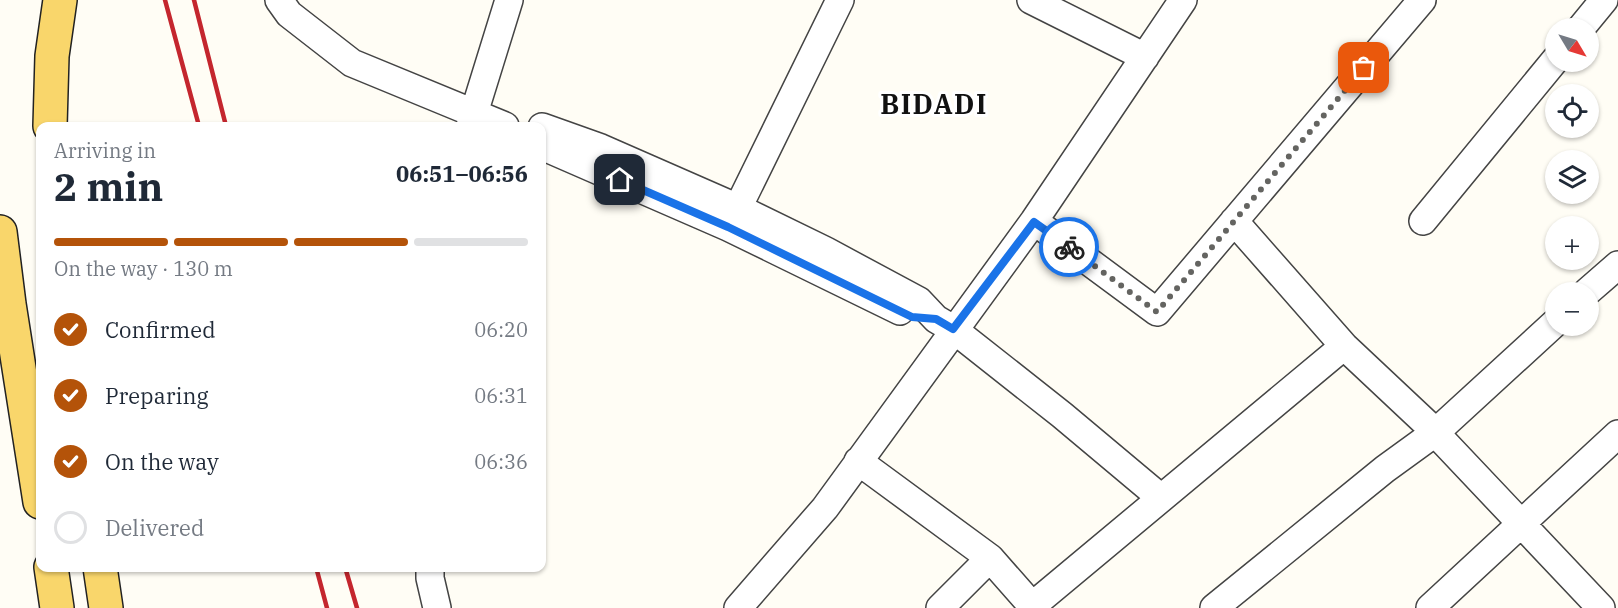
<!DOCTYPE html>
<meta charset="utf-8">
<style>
body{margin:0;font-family:"IBM Plex Serif",serif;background:#f6f6f7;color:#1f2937;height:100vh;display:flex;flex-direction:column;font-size:22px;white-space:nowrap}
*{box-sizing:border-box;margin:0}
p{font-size:20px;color:#747a83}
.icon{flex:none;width:33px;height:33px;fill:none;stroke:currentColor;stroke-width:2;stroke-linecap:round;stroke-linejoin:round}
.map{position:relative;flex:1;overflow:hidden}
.details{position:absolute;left:36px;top:122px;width:510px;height:450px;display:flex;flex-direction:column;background:#fff;border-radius:12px;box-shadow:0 2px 4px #0004}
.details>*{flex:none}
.needle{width:39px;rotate:128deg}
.controls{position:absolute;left:1545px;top:18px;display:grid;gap:12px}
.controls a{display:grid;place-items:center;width:54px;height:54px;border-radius:50%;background:#fff;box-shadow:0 2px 4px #0004;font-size:30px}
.pin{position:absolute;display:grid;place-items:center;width:51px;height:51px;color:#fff;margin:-26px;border-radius:12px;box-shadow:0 3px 9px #0006}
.courier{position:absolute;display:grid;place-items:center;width:60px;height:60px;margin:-30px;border:4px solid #1a73e8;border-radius:50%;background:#fff;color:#222;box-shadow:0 2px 8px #0007}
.summary em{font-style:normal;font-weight:800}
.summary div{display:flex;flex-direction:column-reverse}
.summary{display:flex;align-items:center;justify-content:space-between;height:102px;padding:0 18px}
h1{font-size:39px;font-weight:800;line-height:45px}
.bar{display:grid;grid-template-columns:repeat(4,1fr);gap:9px 6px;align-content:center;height:72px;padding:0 18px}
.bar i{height:8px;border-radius:4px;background:#e0e1e3}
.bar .on{background:#b45309}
.bar p{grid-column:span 4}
ol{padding:0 18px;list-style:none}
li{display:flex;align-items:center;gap:18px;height:66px}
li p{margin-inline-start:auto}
li .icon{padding:6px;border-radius:50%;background:#b45309;color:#fff;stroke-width:4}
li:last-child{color:#747a83}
li i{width:33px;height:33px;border:3px solid #e0e1e3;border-radius:50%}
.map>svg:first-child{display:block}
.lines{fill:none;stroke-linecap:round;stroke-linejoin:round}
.minor-casing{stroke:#444;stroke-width:30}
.primary-casing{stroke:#222;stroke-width:36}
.minor{stroke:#fff;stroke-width:27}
.primary{stroke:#f9d66b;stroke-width:33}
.rail{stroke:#c4262e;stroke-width:4.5}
.done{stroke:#646461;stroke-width:6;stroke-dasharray:0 10.8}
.route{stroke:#1a73e8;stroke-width:8}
.labels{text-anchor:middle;stroke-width:6;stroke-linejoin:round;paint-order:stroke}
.district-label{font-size:27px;font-weight:bold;letter-spacing:1.5px;fill:#111;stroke:#fff}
</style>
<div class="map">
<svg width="1618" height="608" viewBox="0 0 1618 608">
<rect width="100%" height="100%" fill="#fffdf5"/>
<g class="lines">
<g class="minor-casing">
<path id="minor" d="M279,0L289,14L352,63L505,126
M1031,0L1145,57
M1581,28L1604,0
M470,126L509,0
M542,127L601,148L738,208L826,251L919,301L936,319L953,329L1062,415L1161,498
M542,146L728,227L900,311
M1034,221L1157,312L1422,0
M1234,221L1344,346L1426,423L1601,608
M1423,221L1556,59
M731,222L840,0
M1587,292L1618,265
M858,461L990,558L1034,608
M430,567V578L437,608
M1032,606L1344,346
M738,608L825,508L1034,221L1183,0
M940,608L990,558
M1214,608L1385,469L1436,432L1556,322
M1430,608L1618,434"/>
</g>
<g class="primary-casing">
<path id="primary" d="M50,126L52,56L60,0
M0,232L9,304L40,502
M51,567L57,608
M100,567L106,608"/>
</g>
<use href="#minor" class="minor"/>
<use href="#primary" class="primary"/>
<path class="rail" d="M165,0L199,126
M194,0L226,126
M316,567L327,608
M345,567L357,608"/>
</g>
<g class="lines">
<path class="done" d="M1069,247L1157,312L1364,68"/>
<path class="route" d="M620,180L728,227L912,317L936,319L953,329L1034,222L1069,247"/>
</g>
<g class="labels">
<g class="district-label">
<text x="934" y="114">BIDADI</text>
</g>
</g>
</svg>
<div class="controls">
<a><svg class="needle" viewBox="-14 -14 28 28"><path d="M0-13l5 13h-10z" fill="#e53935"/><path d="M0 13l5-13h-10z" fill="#747a83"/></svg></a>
<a><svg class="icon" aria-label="locate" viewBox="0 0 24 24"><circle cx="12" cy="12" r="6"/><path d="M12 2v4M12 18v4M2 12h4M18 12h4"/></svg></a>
<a><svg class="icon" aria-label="layers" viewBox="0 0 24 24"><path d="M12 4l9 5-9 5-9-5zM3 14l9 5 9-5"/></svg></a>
<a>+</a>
<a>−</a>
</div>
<div class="pin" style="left:1364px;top:68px;background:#ea580c"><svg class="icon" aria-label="bag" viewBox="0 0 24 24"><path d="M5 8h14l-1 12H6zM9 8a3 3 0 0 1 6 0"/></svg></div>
<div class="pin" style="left:620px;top:180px;background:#1f2937"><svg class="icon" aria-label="home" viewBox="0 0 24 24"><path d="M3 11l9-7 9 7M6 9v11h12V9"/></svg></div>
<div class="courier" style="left:1069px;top:247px"><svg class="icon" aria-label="bike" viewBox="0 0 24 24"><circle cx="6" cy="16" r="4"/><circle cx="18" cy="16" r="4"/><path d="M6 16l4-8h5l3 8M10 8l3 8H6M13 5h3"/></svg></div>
<section class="details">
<div class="summary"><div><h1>2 min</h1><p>Arriving in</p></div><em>06:51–06:56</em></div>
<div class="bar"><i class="on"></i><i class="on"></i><i class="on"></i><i></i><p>On the way · 130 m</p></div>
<ol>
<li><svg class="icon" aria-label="check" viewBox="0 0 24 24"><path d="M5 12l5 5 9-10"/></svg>Confirmed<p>06:20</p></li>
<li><svg class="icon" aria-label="check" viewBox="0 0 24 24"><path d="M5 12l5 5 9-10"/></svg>Preparing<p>06:31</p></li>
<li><svg class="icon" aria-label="check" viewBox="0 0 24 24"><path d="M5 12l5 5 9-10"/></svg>On the way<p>06:36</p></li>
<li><i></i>Delivered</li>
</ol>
</section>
</div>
